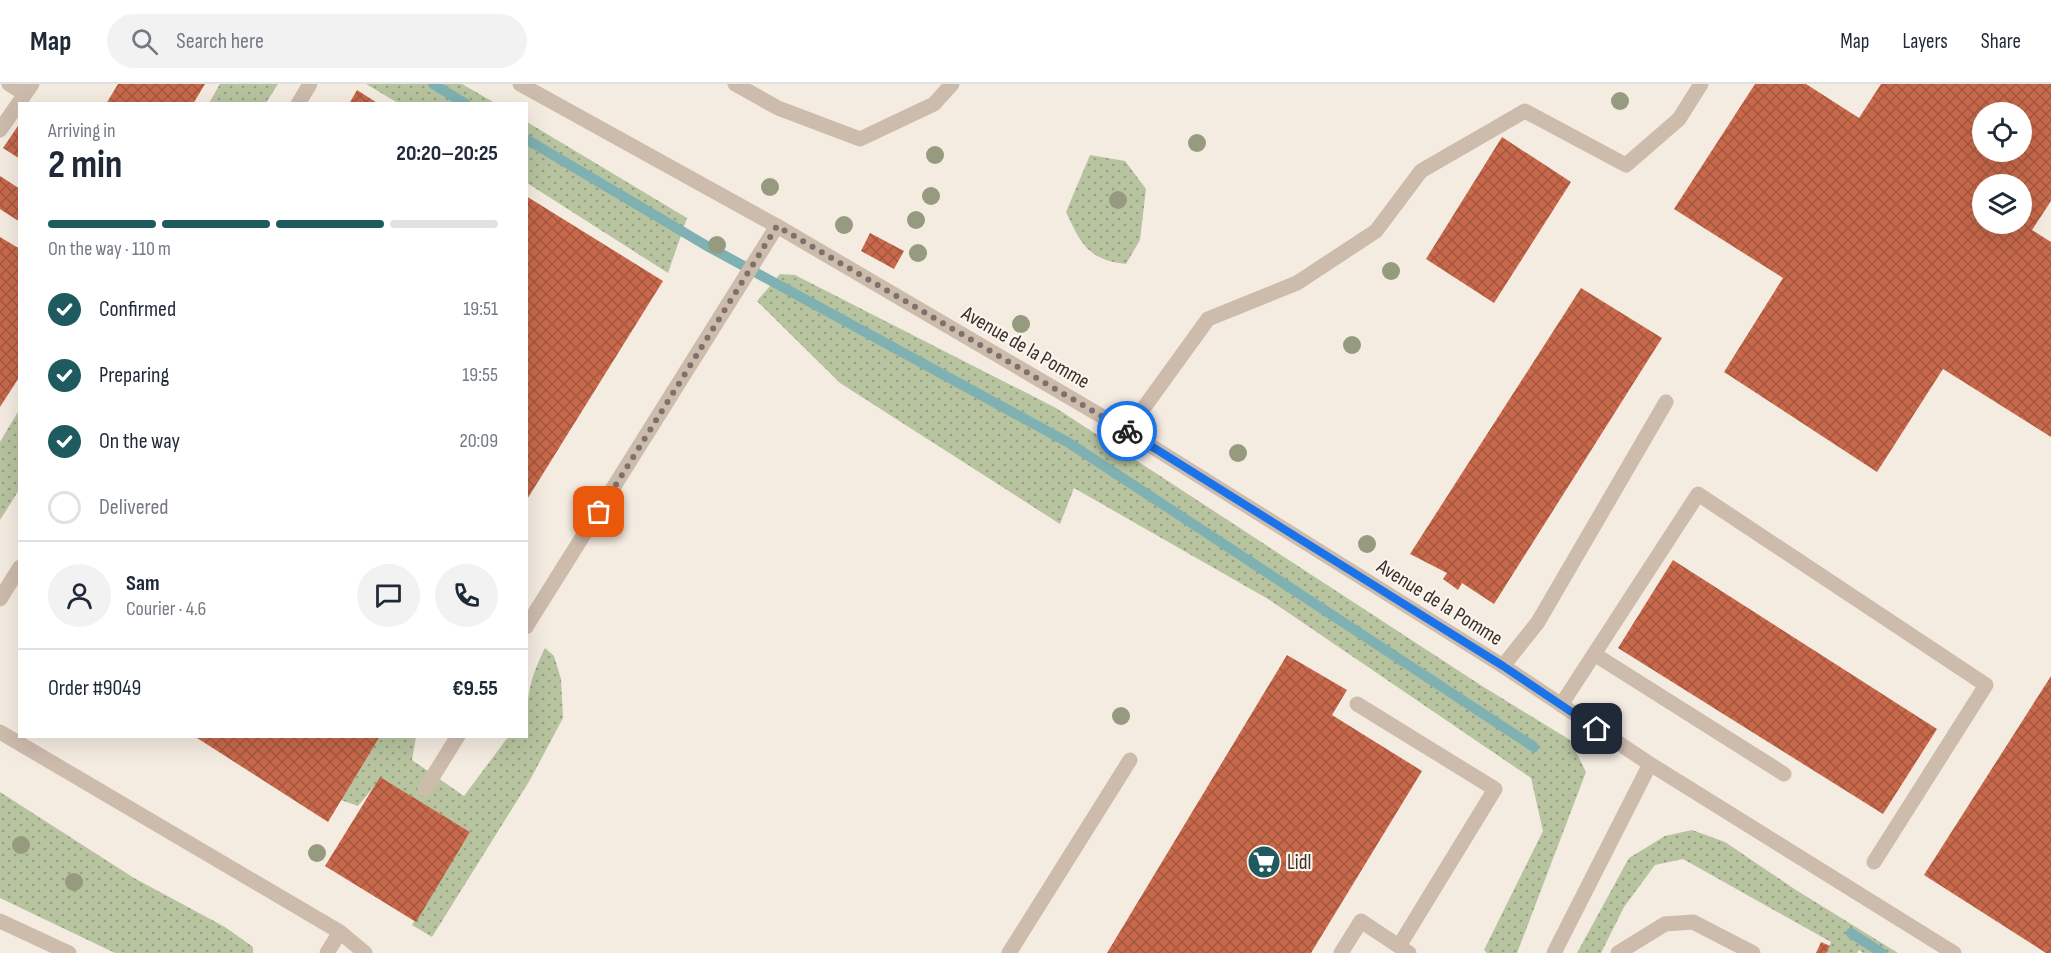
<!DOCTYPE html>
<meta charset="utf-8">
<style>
body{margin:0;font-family:"Sofia Sans Condensed",sans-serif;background:#f2f2f3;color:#1f2937;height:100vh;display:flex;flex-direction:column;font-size:22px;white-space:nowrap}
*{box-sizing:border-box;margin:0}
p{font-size:20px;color:#747a83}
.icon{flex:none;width:33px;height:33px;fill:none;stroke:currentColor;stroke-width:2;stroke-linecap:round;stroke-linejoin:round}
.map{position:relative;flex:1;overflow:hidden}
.side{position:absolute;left:18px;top:18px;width:510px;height:636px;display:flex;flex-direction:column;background:#fff;border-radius:0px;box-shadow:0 6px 24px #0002}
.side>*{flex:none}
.tools{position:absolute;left:1972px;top:18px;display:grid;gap:12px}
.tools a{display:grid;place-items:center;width:60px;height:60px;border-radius:50%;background:#fff;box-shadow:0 6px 24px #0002;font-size:30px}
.pin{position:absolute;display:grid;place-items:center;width:51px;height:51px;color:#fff;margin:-26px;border-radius:12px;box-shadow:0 3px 9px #0006}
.courier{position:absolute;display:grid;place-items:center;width:60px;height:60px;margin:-30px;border:4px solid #1a73e8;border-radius:50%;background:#fff;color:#222;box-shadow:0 2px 8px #0007}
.head em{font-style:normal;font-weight:700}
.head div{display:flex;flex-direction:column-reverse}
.head{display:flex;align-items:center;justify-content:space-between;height:102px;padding:0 30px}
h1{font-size:39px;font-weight:700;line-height:45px}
.bar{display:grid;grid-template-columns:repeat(4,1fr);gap:9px 6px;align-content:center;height:72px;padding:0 30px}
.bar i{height:8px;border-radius:4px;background:#e0e1e3}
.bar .current{background:#1f5a5e}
.bar p{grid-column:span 4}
.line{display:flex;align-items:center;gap:15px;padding:0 30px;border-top:2px solid #e0e1e3}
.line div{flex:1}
.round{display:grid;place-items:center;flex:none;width:63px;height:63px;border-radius:32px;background:#f2f2f3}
ol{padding:0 30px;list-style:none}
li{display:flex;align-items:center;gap:18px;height:66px}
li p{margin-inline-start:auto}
li .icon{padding:6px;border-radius:50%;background:#1f5a5e;color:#fff;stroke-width:4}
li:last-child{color:#747a83}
li i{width:33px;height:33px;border:3px solid #e0e1e3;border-radius:50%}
header{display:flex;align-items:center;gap:36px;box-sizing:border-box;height:84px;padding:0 30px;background:#fff;border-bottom:2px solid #e0e1e3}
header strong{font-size:28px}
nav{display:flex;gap:33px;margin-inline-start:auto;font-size:21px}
.search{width:420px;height:54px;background:#f2f2f3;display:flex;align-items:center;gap:15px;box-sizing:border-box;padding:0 21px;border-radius:33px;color:#747a83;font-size:22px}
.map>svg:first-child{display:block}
.grass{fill:url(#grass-dots)}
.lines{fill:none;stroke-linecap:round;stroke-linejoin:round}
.stream{stroke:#7fb0b2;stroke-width:10}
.building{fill:url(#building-cross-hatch);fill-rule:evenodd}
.lane{stroke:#cdbbac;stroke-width:15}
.street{stroke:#cdbbac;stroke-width:15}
.tree{fill:#969b7f}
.done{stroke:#7c716b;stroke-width:6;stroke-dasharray:0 10.8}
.route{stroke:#1a73e8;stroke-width:8}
.labels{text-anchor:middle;stroke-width:4.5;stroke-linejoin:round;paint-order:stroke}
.street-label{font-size:21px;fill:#3b302b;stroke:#fbf5ee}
.poi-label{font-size:21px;fill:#3b302b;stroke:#fbf5ee;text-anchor:start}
</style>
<header>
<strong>Map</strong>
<div class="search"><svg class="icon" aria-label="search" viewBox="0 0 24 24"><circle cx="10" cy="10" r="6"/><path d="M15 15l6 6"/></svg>Search here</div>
<nav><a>Map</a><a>Layers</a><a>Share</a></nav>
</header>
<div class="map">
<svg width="2051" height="869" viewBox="0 0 2051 869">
<defs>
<pattern id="grass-dots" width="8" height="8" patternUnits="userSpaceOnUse" patternTransform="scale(1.5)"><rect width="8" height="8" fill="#b8c4a0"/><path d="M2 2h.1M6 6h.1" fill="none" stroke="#97a083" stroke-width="1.8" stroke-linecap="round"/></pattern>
<pattern id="building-cross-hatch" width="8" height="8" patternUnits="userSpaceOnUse" patternTransform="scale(1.5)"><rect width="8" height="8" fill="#c8694b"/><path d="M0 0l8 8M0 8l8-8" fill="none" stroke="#a4573f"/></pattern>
</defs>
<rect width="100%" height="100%" fill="#f4ebe1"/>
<path class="grass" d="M220,0H278L266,19H209Z
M366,0H462L495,19H398Z
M527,38L687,134L668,189L527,99Z
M1090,71L1125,77L1146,105L1140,156L1126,180C1088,176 1081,160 1066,128Z
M780,190L795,191L1056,324L1482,602L1570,656L1586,688L1517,869H1487L1484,866L1543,747L1531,694L1268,515L1074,404L1060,440L840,299L757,217Z
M19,326V406L0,436V358Z
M545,564L554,572L561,595L563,634L530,696L432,853L412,841L470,748L381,694L358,722L338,715L377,652L416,653L412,676L464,712L508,653L526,652C527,614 528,598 545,564Z
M0,708L134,794L225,843L253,863V869H115L0,814Z
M1692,746L1725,758L1796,806L1898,869H1863L1859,866L1857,869H1826L1831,858L1683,775L1655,781L1624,823L1601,869H1577L1629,774L1665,752Z"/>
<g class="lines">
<path class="stream" d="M433,0L466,20
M526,55L707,162L1069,359L1534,663
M1851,849L1882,869"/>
</g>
<path class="building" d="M118,0H205L193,20H106Z
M1755,0H1806L1859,34L1881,0H2051V117L2032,146L2051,158V353L1943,285L1877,388L1724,288L1783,194L1674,125ZM1983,28H2022V68H1983ZM1983,100H2022V140H1983Z
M357,6L379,20H349Z
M20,39V75L3,64Z
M1502,53L1571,98L1494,219L1426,175Z
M0,92L20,105V138L0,125Z
M526,112L663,197L526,417Z
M870,149L904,167L894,185L861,167Z
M0,153L20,165V292L0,323Z
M1581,204L1662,254L1494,520L1462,499L1458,506L1443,495L1447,489L1410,470Z
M1673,476L1937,645L1883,730L1618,564Z
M1287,571L1347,606L1332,631L1422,687L1311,869H1107Z
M2051,592V869H2046L1924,791Z
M194,652H380L328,738Z
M380,693L470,748L416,838L325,782Z
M1821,858L1830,862L1826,869H1816Z"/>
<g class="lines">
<path class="lane" d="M9,0L25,10
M735,0L778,24L860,55L934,20L952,0
M298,20L310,0
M0,46L32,0
M1127,347L1208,235L1297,199L1376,147L1421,87L1525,27L1626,81L1679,35L1701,0
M0,515L20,483
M526,543L777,142
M1594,570L1784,690
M1503,582L1538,538L1666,318
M1357,620L1495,705L1399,862
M1561,621L1698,410L1986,601L1874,778
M0,648L340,848L327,869
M425,705L458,652
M340,848L365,869
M1009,869L1130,676
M1341,869L1361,837L1409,869
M1618,869L1665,840L1693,838L1753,869"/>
<path class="street" d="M520,0L777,142L1127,347L1503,582L1650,680L1954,869
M0,837L69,869
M1554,869L1650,680"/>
</g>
<g class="tree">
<circle cx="1620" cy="17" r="9"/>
<circle cx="1197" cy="59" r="9"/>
<circle cx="935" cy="71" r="9"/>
<circle cx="770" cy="103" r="9"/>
<circle cx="931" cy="112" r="9"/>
<circle cx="1118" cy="116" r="9"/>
<circle cx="916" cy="136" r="9"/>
<circle cx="844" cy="141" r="9"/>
<circle cx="717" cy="161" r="9"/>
<circle cx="918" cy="169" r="9"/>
<circle cx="1391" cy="187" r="9"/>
<circle cx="1021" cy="240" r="9"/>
<circle cx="1352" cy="261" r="9"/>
<circle cx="1238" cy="369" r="9"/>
<circle cx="1367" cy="460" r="9"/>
<circle cx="1121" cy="632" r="9"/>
<circle cx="21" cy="761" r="9"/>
<circle cx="317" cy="769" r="9"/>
<circle cx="74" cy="798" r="9"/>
</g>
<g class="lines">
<path class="done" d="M599,428L777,142L1127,347"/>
<path class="route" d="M1127,347L1503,582L1597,645"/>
</g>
<defs>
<g id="supermarket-disc" transform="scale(1.725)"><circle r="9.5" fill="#1f5a5e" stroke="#fbf5ee"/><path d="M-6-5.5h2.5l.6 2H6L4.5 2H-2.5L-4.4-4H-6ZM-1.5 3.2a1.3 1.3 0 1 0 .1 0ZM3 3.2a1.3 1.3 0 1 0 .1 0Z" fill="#fff"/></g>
</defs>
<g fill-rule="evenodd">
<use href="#supermarket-disc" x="1264" y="778"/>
</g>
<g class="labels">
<g class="street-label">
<text transform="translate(1026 263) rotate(30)" y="7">Avenue de la Pomme</text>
<text transform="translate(1440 518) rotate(32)" y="7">Avenue de la Pomme</text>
</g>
<g class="poi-label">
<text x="1287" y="785">Lidl</text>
</g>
</g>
</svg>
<div class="tools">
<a><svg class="icon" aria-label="locate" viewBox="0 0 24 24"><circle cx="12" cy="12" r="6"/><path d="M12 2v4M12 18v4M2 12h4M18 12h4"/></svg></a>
<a><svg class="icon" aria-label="layers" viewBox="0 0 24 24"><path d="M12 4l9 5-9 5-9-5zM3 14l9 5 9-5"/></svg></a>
</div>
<div class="pin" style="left:599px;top:428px;background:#ea580c"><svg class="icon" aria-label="bag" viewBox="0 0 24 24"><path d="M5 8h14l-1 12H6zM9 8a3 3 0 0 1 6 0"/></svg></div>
<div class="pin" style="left:1597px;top:645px;background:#1f2937"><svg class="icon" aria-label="home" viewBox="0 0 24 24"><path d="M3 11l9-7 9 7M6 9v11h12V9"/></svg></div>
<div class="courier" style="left:1127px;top:347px"><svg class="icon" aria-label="bike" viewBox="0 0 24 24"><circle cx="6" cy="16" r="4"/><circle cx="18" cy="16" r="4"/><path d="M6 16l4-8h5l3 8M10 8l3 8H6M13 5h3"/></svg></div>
<section class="side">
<div class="head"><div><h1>2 min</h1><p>Arriving in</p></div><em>20:20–20:25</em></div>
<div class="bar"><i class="current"></i><i class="current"></i><i class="current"></i><i></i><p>On the way · 110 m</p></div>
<ol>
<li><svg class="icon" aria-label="check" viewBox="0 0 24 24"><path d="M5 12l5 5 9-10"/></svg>Confirmed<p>19:51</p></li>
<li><svg class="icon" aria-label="check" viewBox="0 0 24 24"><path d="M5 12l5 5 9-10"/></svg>Preparing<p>19:55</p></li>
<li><svg class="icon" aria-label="check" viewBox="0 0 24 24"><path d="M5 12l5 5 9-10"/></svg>On the way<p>20:09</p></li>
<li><i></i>Delivered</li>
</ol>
<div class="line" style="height:108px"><a class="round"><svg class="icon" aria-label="person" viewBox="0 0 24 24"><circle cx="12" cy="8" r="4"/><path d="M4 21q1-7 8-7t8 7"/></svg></a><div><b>Sam</b><p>Courier · 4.6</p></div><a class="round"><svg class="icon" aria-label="chat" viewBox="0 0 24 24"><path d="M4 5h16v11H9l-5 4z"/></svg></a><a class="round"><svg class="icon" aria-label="phone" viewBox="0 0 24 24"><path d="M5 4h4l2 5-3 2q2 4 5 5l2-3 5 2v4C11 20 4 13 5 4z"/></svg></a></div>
<div class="line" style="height:78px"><div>Order #9049</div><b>€9.55</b></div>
</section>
</div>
